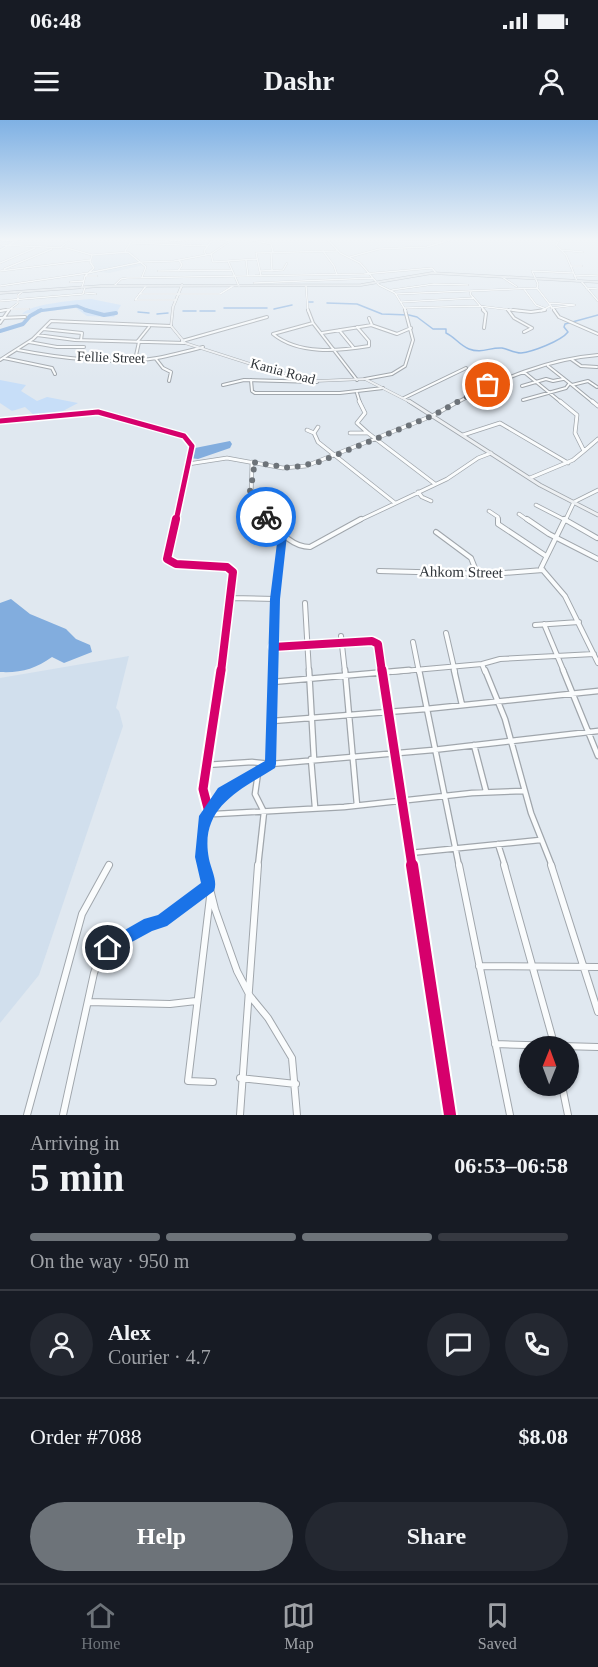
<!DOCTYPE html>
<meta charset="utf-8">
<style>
body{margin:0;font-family:"Times New Roman",serif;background:#242831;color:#f1f3f6;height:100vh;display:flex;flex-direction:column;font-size:22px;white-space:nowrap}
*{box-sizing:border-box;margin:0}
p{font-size:20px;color:#9ea1a6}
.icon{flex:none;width:33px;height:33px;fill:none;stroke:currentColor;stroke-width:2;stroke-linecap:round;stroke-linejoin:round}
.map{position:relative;height:995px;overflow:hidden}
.sheet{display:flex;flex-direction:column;background:#171b24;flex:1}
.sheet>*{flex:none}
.needle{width:39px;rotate:1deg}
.fabs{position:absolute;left:519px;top:916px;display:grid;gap:12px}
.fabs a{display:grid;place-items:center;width:60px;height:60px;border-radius:50%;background:#171b24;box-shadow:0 2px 4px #0004;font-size:30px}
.pin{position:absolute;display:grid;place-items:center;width:51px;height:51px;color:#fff;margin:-26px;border:3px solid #fff;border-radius:50%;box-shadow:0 2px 6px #0007}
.courier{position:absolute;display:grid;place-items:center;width:60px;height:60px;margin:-30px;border:4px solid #1a73e8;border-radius:50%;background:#fff;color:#222;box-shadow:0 2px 8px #0007}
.summary em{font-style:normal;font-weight:700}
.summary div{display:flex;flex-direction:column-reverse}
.summary{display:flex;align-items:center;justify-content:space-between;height:102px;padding:0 30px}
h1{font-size:39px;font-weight:700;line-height:45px}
.bar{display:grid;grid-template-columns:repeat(4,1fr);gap:9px 6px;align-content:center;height:72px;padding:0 30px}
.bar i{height:8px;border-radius:4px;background:#363941}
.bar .active{background:#6d7379}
.bar p{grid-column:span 4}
.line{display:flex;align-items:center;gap:15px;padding:0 30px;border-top:2px solid #363941}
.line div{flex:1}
.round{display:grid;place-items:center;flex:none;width:63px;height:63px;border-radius:32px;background:#242831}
.action{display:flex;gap:12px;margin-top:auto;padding:12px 30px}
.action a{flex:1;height:69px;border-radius:36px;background:#6d7379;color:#fff;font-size:24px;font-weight:700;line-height:69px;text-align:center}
.action a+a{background:#242831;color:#f1f3f6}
.status{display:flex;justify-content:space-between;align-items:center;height:42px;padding:0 30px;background:#171b24;direction:ltr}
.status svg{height:16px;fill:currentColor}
header{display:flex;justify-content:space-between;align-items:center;height:78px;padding:0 30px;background:#171b24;font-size:27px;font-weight:700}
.tab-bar{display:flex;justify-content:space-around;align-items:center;height:84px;border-top:2px solid #363941;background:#171b24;font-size:16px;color:#9ea1a6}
.tab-bar a{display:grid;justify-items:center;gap:3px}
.tab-bar .active{color:#6d7379}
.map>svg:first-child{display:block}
.built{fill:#d1dfed}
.green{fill:#c7def8}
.water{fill:#82adde}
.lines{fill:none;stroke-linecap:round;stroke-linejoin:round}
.stream{stroke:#82adde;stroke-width:1.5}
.river-far1{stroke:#82adde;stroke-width:3}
.river{stroke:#82adde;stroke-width:4}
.minor-far5-casing{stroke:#a0a6ac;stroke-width:2}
.minor-far4-casing{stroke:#a0a6ac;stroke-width:4}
.minor-far3-casing{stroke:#a0a6ac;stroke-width:4.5}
.minor-far2-casing{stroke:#a0a6ac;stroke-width:6}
.minor-far1-casing{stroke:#a0a6ac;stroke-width:7}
.minor-casing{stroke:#a0a6ac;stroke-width:8}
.secondary-far1-casing{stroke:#a0a6ac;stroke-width:3}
.secondary-casing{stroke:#a0a6ac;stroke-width:4.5}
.primary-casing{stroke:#9ba4af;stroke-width:3}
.minor-far5{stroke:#fafcfd;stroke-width:1.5}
.minor-far4{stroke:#fafcfd;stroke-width:2}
.minor-far3{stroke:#fafcfd;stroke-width:3}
.minor-far2{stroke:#fafcfd;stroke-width:4}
.minor-far1{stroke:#fafcfd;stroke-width:4.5}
.minor{stroke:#fafcfd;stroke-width:6}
.secondary-far1{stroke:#edf0f3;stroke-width:2}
.secondary{stroke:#edf0f3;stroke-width:3}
.primary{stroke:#dfe4e9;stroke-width:2}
.cycleway-far3-casing{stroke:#fff;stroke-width:8}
.cycleway-far2-casing{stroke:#fff;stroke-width:11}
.cycleway-far1-casing{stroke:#fff;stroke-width:13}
.cycleway-casing{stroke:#fff;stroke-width:16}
.cycleway-far3{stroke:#d6006c;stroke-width:5}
.cycleway-far2{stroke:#d6006c;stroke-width:8}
.cycleway-far1{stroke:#d6006c;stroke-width:9}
.cycleway{stroke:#d6006c;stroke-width:12}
.route{fill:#1a73e8}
.done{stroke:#6d7379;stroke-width:6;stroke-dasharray:0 10.8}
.labels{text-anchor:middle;stroke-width:4.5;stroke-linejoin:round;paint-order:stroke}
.far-street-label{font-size:14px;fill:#2f3439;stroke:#fff}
.street-label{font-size:15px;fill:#2f3439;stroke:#fff}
</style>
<div class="status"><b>06:48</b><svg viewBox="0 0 49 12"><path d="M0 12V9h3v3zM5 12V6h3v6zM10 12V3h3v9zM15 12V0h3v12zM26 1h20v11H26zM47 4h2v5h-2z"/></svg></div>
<header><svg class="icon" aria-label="menu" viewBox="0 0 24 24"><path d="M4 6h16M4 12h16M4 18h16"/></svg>Dashr<svg class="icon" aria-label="person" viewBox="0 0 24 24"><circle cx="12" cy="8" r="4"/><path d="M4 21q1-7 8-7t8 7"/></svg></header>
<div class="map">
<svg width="598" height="995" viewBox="0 0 598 995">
<rect width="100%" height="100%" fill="#e0e8f0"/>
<path class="built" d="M125,132L132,133L144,145L109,153L94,151L92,136Z
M129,536L116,588L119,591L123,606L39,855L0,903V558Z"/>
<path class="green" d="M91,179L121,185L114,197L87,196L76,188L22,194C30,184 76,180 91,179Z
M0,260L26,265L21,271L37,281L47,277L78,283L61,292L34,295L25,287L12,291L0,283Z"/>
<path class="water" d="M230,321L232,324L230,328L198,339L190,338L195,328Z
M11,479L30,494L66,509L76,519L90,525L92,532L64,543L52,537C35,549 21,553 0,552V483Z"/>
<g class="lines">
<path class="stream" d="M309,182H313
M327,183L357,184L382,194L409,195L417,197L433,209H446V213C455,217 459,225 469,229C482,234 490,227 502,228C508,229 514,233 521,233C532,232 561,221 568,212L564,207L565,204L598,195
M224,188H267
M274,189L292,185
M183,191H196
M200,191H215
M138,192L149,193
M157,194L168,193"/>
<path class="river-far1" d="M38,191L77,186L89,191"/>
<path class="river" d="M85,190L104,195L116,193
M0,211L23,204L30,196L41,190"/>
<g class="minor-far5-casing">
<path id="minor-far5" d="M147,119L185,121
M221,119L231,121
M233,119L211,134L213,142L257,139
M246,119L271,124L273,132
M327,119L340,133L360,143L379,165L395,173L406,191
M395,119L445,120
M560,119L556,125L566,135L577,161
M0,120L16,121
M131,123L208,126
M0,125L67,128L92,135L90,142L94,148L85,156L82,168
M61,127L72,119
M0,130L19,119
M561,130L583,132
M125,131L133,119
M323,131L334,146L337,155
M271,132L272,151
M92,135L128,132L146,147L142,157
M206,135L204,131L213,119
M350,137L379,129L427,127L450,120
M246,140L248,156
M228,141L239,166
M0,143L35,128
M571,146H582
M4,149L52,129
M0,151L90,140
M158,151L232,150
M178,151L182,145L179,140
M260,151L283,150L287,143
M86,156H97
M261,156L256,133L337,131
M574,156L598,155
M502,157L517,167
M581,161L598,181
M70,162L83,161
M254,163L373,158
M0,166L88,153L142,142L174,141L211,134
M114,166L121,159L127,158L364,154L432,148L436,153
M146,166L135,180H176
M306,166L308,191
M586,168L598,169
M524,169L536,185L546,189
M392,170L434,164L468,165
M471,172L470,174L485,191
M85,173L96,174
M139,174H220L233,166
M396,174L537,168
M0,181L83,174L85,167
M401,182L474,178
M549,183L575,185L551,188
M404,188L479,186L521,191
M10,189L18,183V175L22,172
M11,189H29
M507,189L509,191
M0,191L10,189L8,191
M541,191L550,186
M555,191L537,168L538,164L532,151L573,153"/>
</g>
<g class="minor-far4-casing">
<path id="minor-far4" d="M308,190L313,203L357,260
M483,190L486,193L484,208
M508,190L514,198L532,208L524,212
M513,190L531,192L545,190
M554,190L559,197L598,214
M0,191L6,190
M0,198L25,197
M0,203L9,190
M313,203L273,214C299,235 338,231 369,226V221L357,207
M371,205L397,214L411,208
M43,209L82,213L81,220
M339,210L353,227
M322,213L372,205L369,198
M37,215L75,220L185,223
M182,221L267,197
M29,222L57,227H84
M137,222L149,207
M18,230C59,238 116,245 157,238C173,235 188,231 203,227
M4,238L52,248L55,254
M156,239L163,248L171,252L169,261
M571,239L581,246L597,247
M0,240L33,219L51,201L171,206
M135,240L139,222
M548,246L572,265L588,261L597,267
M524,252L562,283
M365,259L392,254L405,246L413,220L405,190
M251,260L252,271L255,273H340L383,268
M223,265L244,260L317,262
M572,265L594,283
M522,266L546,259L553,261L563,259
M357,273L360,283
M404,278L466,248
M523,280L566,268L569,264
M456,283C501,259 547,239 598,235"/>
</g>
<g class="minor-far3-casing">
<path id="minor-far3" d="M359,281L365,293L357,303L368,313
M592,281L598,286
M0,301L98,292L184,316L192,326L176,401
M307,310L314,313L318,322L395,383
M314,313L318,307
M350,313H368L435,364
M463,315L500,303L568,343
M584,331L598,319
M252,342L251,380L269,401
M188,344L227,338L283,348L306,346L432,296L459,281
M530,358L573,340L584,331L575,313L577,295L560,281
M418,372L422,377L431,381
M536,385L567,401
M489,391L498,397V401
M519,394L529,401
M358,401L447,359L478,338L491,333
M565,401L574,382L598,370"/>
</g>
<g class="minor-far2-casing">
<path id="minor-far2" d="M176,399L167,439L176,444L227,447L233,452L221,552
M268,399C279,411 292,427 310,427L361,399
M498,399V404L546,436
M527,399L549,414L598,439
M564,399L597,418
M565,399L541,448L565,476L598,543
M436,412L471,438L477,453
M379,451L491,454L543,450
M230,478L275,479
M305,483L309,552
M544,504L564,552
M535,505L579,502
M446,513L455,552
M341,516L345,552
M413,522L419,552
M273,527L372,521L378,524L382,552
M482,544L485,552
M273,552L275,479L282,415
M392,552L482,544L500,539L594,534"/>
</g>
<g class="minor-far1-casing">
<path id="minor-far1" d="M309,550L314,639
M345,550L357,685
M382,550L412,746
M419,550L459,746
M454,550L462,585
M485,550L505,599L531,693L552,746
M563,550L598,636
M272,562L409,550
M272,601L426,589L598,571
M474,625L486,671
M311,639L315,687
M271,644L273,550
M206,645L252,642L271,644L433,630L598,611
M258,653L255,674L264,692L258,746
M209,692L203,669L221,550
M209,692L215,694L344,687L472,673L524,671
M498,724L505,746
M410,733L540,720
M204,746C190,688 228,669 271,644"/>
</g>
<g class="minor-casing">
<path id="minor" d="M204,745L215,789L237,851L250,876L268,898L292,938L297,995
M412,745L450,995
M459,745L510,995
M504,745L555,927
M551,745L598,892
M210,777L188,961L213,962
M479,846L598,847
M88,882L170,884L196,881
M495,924L598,927
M240,958L296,964
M562,966L568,995
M27,995L82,794L109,745
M63,995L94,853L100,837L108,828L149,804L161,801L209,766
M240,995L258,745"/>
</g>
<g class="secondary-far1-casing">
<path id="secondary-far1" d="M182,165L173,187L171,206L185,223L263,248L316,261L365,259L412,283"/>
</g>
<g class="secondary-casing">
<path id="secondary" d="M409,281L540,365L598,395"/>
</g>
<g class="primary-casing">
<path id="primary" d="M0,173L101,166L361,165L432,153L598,162"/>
</g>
<use href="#minor-far5" class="minor-far5"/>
<use href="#minor-far4" class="minor-far4"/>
<use href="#minor-far3" class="minor-far3"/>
<use href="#minor-far2" class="minor-far2"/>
<use href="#minor-far1" class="minor-far1"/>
<use href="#minor" class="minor"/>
<use href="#secondary-far1" class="secondary-far1"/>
<use href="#secondary" class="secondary"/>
<use href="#primary" class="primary"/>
<g class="cycleway-far3-casing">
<path id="cycleway-far3" d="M0,301L98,292L184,316L192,326L176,401"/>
</g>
<g class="cycleway-far2-casing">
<path id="cycleway-far2" d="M176,399L167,439L176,444L227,447L233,452L221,552
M273,527L372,521L378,524L382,552"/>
</g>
<g class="cycleway-far1-casing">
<path id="cycleway-far1" d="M382,550L412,746
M209,692L203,669L221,550"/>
</g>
<g class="cycleway-casing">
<path id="cycleway" d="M412,745L450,995"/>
</g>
<use href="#cycleway-far3" class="cycleway-far3"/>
<use href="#cycleway-far2" class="cycleway-far2"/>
<use href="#cycleway-far1" class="cycleway-far1"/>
<use href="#cycleway" class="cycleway"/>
</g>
<linearGradient id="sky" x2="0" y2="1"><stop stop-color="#7fb1e4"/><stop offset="0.46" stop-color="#f1f5f8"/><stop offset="1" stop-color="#f1f5f8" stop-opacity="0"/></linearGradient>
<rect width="598" height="259" fill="url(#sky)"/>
<path class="route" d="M263,395H269L287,415L280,479L276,644L275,648C238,671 199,688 209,739C211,749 218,761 214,771L167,806L152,811L108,835L102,833L100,828L102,823L144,799L158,795L201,763L195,737L199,696L218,668L265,641L270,479L278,415L263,399Z"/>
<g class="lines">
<path class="done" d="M266,397L249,376L254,351L252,342L290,348L319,342L432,296L488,265"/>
</g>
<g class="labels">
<g class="far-street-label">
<text transform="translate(111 237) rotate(2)" y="5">Fellie Street</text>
<text transform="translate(283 251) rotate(15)" y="5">Kania Road</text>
</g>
<g class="street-label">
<text transform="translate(461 452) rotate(1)" y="5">Ahkom Street</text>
</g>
</g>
</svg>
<div class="fabs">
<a><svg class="needle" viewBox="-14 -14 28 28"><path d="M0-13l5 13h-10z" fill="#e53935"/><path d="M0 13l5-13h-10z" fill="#9ea1a6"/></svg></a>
</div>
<div class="pin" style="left:488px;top:265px;background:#ea580c"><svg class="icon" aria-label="bag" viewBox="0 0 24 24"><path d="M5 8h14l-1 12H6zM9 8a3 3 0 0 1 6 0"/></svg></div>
<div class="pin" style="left:108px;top:828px;background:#1f2937"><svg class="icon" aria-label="home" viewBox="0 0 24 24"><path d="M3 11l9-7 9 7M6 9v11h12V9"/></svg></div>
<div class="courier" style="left:266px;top:397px"><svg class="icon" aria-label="bike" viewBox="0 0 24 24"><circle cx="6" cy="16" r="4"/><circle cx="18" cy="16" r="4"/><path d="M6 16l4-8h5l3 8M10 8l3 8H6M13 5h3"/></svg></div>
</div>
<section class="sheet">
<div class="summary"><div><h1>5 min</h1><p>Arriving in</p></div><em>06:53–06:58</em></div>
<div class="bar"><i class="active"></i><i class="active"></i><i class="active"></i><i></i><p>On the way · 950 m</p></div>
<div class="line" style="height:108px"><a class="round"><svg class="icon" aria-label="person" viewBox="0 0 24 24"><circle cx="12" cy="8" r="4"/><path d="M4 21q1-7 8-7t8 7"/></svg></a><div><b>Alex</b><p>Courier · 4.7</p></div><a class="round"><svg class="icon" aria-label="chat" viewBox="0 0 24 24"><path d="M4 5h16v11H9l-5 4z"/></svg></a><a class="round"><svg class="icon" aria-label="phone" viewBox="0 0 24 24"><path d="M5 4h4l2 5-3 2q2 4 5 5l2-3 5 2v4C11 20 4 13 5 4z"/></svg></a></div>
<div class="line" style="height:78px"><div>Order #7088</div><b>$8.08</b></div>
<div class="action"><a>Help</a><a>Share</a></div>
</section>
<nav class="tab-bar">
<a class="active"><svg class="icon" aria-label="home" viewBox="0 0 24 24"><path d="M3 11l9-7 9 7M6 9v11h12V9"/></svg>Home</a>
<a><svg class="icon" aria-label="map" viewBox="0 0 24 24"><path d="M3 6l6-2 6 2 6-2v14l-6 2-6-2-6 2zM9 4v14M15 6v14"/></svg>Map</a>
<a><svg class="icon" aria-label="saved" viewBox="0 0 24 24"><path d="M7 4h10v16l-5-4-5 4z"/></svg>Saved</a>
</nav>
